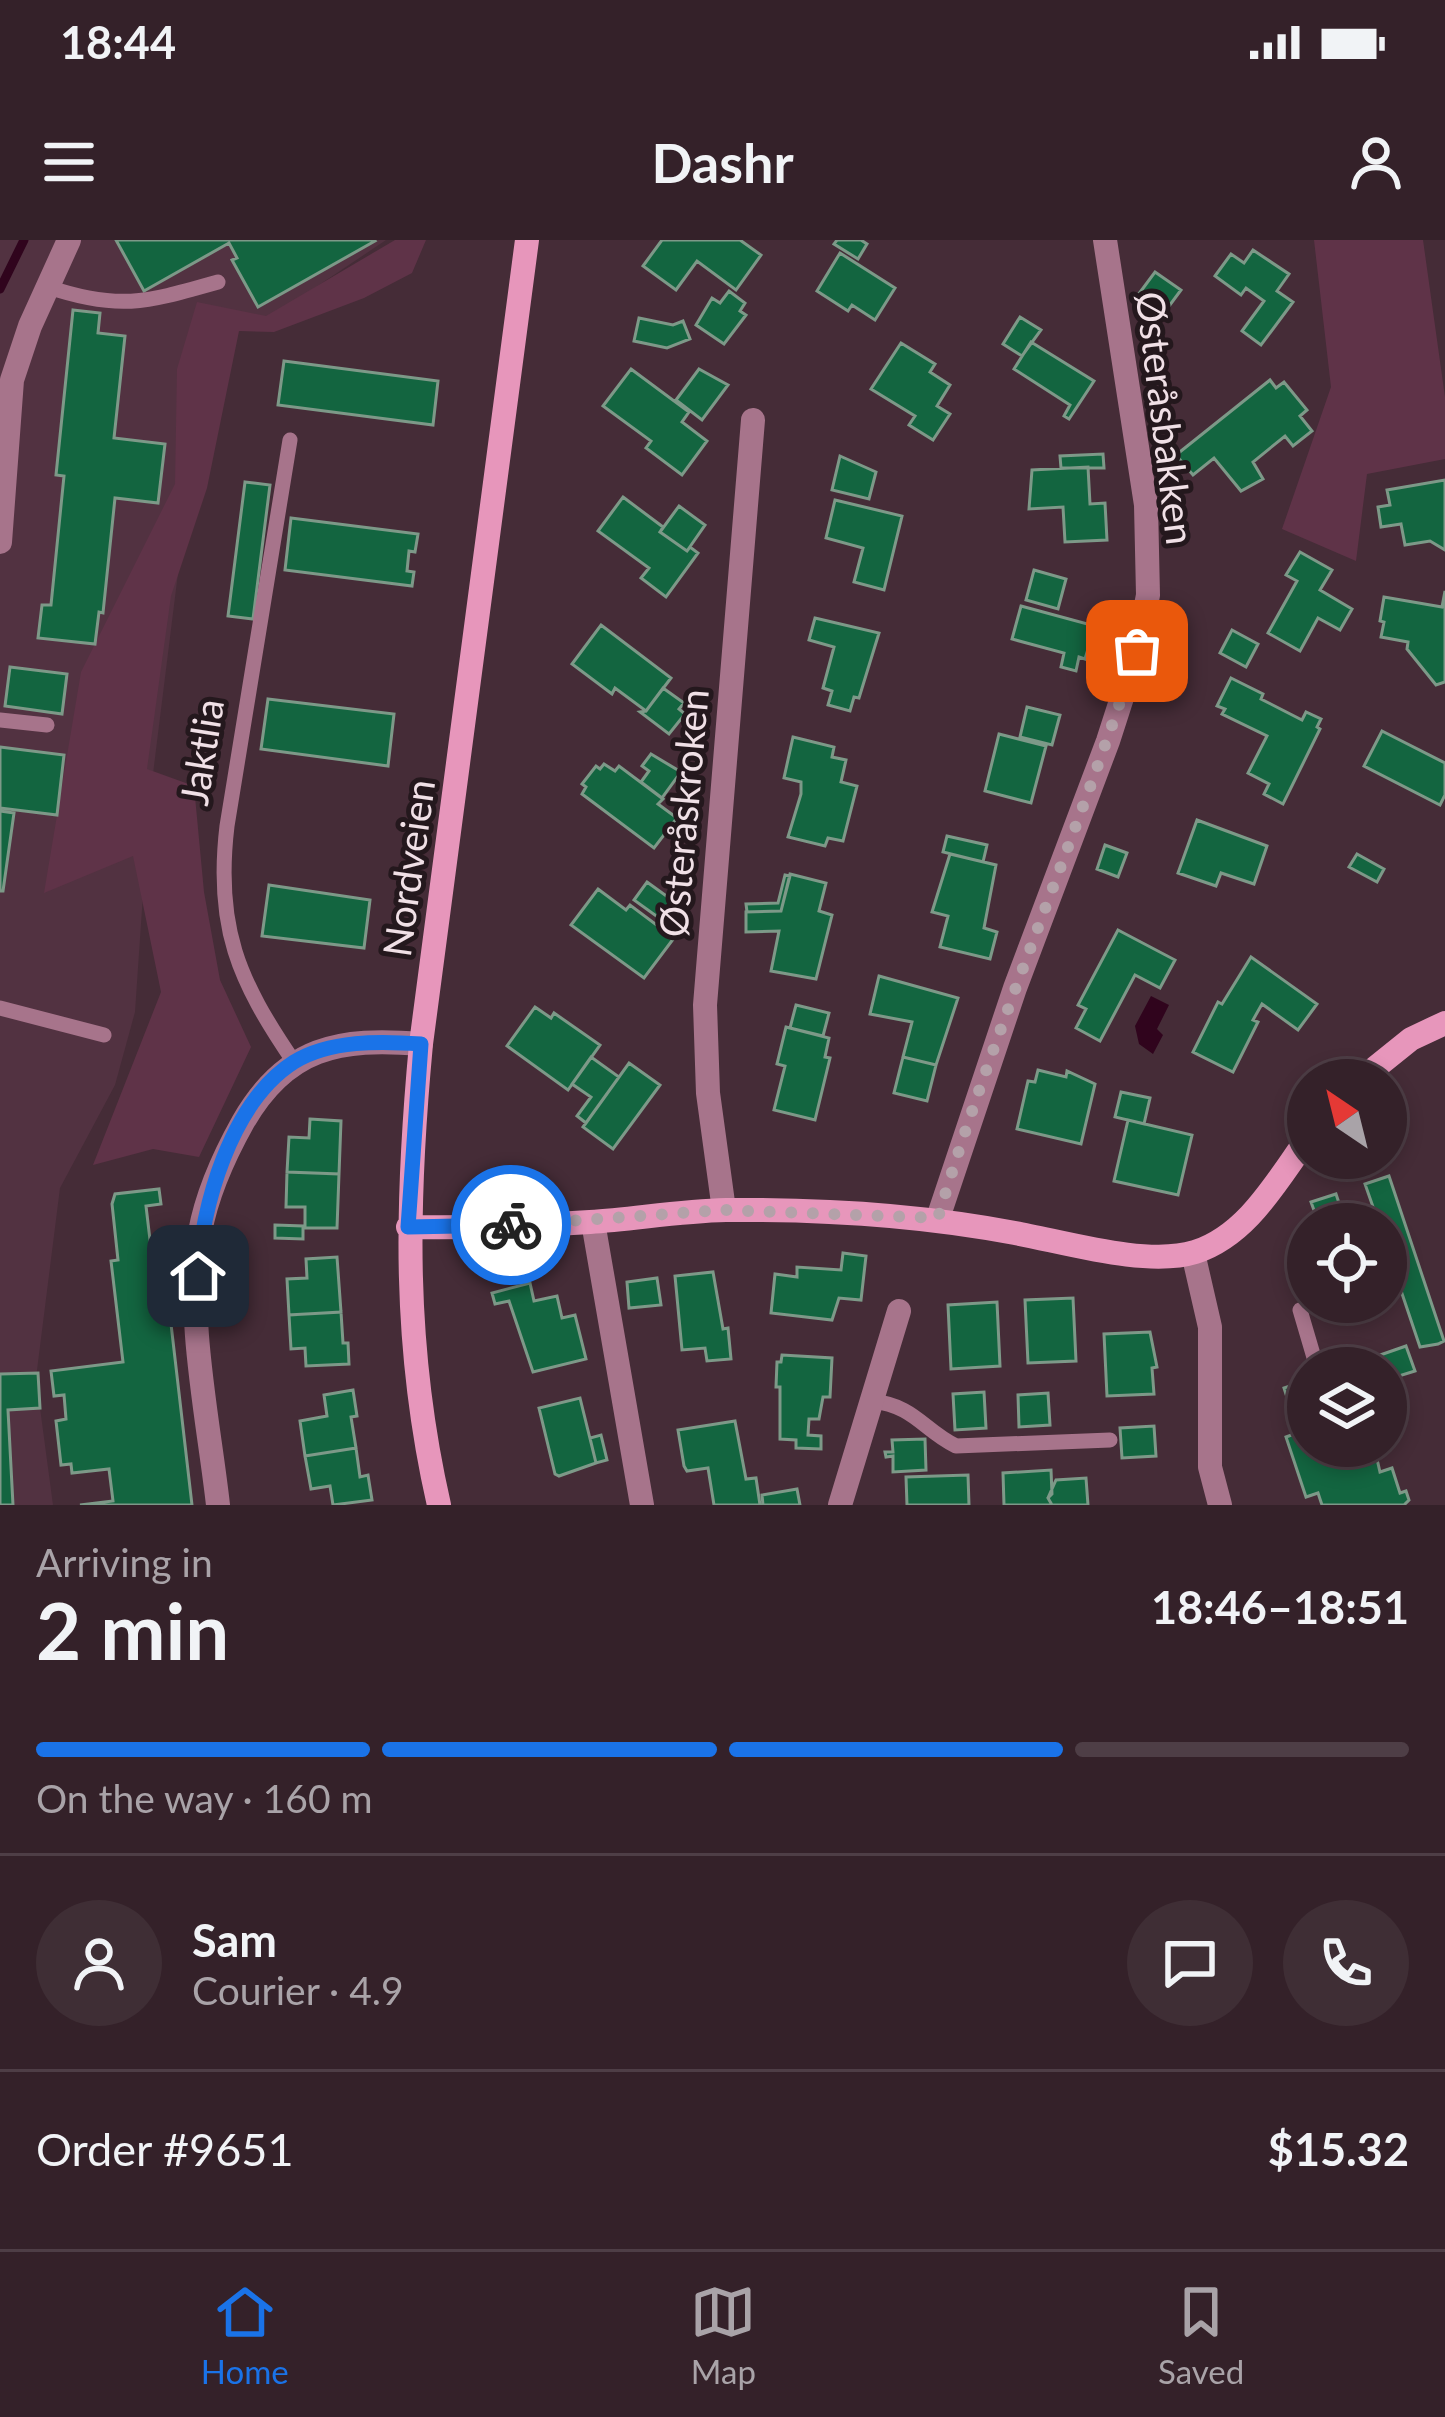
<!DOCTYPE html>
<meta charset="utf-8">
<style>
body{margin:0;font-family:Lato,sans-serif;background:#3f2e35;color:#f1f3f6;height:100vh;display:flex;flex-direction:column;font-size:45px;white-space:nowrap}
*{box-sizing:border-box;margin:0}
p{font-size:39px;color:#a9a3a8}
.icon{flex:none;width:66px;height:66px;fill:none;stroke:currentColor;stroke-width:2;stroke-linecap:round;stroke-linejoin:round}
.map{position:relative;height:1265px;overflow:hidden}
.drawer{display:flex;flex-direction:column;background:#342129;flex:1}
.drawer>*{flex:none}
.needle{width:78px;rotate:325deg}
.buttons{position:absolute;left:1287px;top:819px;display:grid;gap:24px}
.buttons a{display:grid;place-items:center;width:120px;height:120px;border-radius:50%;background:#342129;box-shadow:0 6px 18px #0003,0 0 0 3px #4e3e46;font-size:60px}
.pin{position:absolute;display:grid;place-items:center;width:102px;height:102px;color:#fff;margin:-51px;border-radius:24px;box-shadow:0 6px 18px #0006}
.courier{position:absolute;display:grid;place-items:center;width:120px;height:120px;margin:-60px;border:9px solid #1a73e8;border-radius:50%;background:#fff;color:#222;box-shadow:0 3px 15px #0007}
.headline em{font-style:normal;font-weight:700}
.headline div{display:flex;flex-direction:column-reverse}
.headline{display:flex;align-items:center;justify-content:space-between;height:204px;padding:0 36px}
h1{font-size:78px;font-weight:700;line-height:90px}
.bar{display:grid;grid-template-columns:repeat(4,1fr);gap:18px 12px;align-content:center;height:144px;padding:0 36px}
.bar i{height:15px;border-radius:9px;background:#4e3e46}
.bar .selected{background:#1a73e8}
.bar p{grid-column:span 4}
.line{display:flex;align-items:center;gap:30px;padding:0 36px;border-top:3px solid #4e3e46}
.line div{flex:1}
.round{display:grid;place-items:center;flex:none;width:126px;height:126px;border-radius:63px;background:#3f2e35}
.status{display:flex;justify-content:space-between;align-items:center;height:84px;padding:0 60px;background:#342129;direction:ltr}
.status svg{height:33px;fill:currentColor}
header{display:flex;justify-content:space-between;align-items:center;height:156px;padding:0 36px;background:#342129;font-size:54px;font-weight:700}
.menu{display:flex;justify-content:space-around;align-items:center;height:168px;border-top:3px solid #4e3e46;background:#342129;font-size:33px;color:#a9a3a8}
.menu a{display:grid;justify-items:center;gap:6px}
.menu .selected{color:#1a73e8}
.map>svg:first-child{display:block}
.built{fill:#523241}
.green{fill:#5f3348}
.water{fill:#30041d}
.lines{fill:none;stroke-linecap:round;stroke-linejoin:round}
.stream{stroke:#30041d;stroke-width:9}
.building{fill:#136540;stroke:#7d9988;stroke-width:3}
.lane{stroke:#a7748b;stroke-width:15}
.street{stroke:#a7748b;stroke-width:24}
.secondary{stroke:#e796bb;stroke-width:24}
.done{stroke:#b4a1a9;stroke-width:12;stroke-dasharray:0 21.6}
.route{stroke:#1a73e8;stroke-width:15}
.labels{text-anchor:middle;stroke-width:10;stroke-linejoin:round;paint-order:stroke}
.street-label{font-size:39px;fill:#f0e0e6;stroke:#24181d}
</style>
<div class="status"><b>18:44</b><svg viewBox="0 0 49 12"><path d="M0 12V9h3v3zM5 12V6h3v6zM10 12V3h3v9zM15 12V0h3v12zM26 1h20v11H26zM47 4h2v5h-2z"/></svg></div>
<header><svg class="icon" aria-label="menu" viewBox="0 0 24 24"><path d="M4 6h16M4 12h16M4 18h16"/></svg>Dashr<svg class="icon" aria-label="person" viewBox="0 0 24 24"><circle cx="12" cy="8" r="4"/><path d="M4 21q1-7 8-7t8 7"/></svg></header>
<div class="map">
<svg width="1445" height="1265" viewBox="0 0 1445 1265">
<rect width="100%" height="100%" fill="#452c37"/>
<path class="built" d="M0,0H386L261,84L219,98L188,253L149,566L135,772L115,845L60,948L36,1138L53,1265H0Z"/>
<path class="green" d="M395,0H426L412,33L364,58L274,92L239,91L207,248L171,356L147,529L194,546L204,652L220,740L251,807L199,917L153,909L93,925L161,752L133,616L44,653L81,432L175,244L177,129L197,62L266,76Z
M1314,0H1423L1445,157V219L1367,234L1356,321L1282,289L1331,147Z"/>
<path class="water" d="M1151,756L1169,765L1157,789L1163,795L1153,814L1139,804L1135,786Z"/>
<g class="lines">
<path class="stream" d="M0,49L24,0"/>
</g>
<path class="building" d="M116,0H374L375,1L258,67L232,20L237,18L229,3L144,51Z
M662,0H740L761,15L736,50L697,21L676,50L643,26Z
M837,0H861L867,4L858,19L834,4Z
M1253,10L1289,34L1277,51L1293,62L1261,105L1242,91L1264,61L1246,48L1241,55L1215,36L1231,14L1244,23Z
M840,13L895,48L875,80L852,65L848,71L817,51Z
M1155,32L1181,50L1164,73L1138,55Z
M729,51L745,63L740,71L746,75L724,104L696,85L712,58L720,63Z
M73,70L100,73L98,93L125,96L114,198L165,204L158,263L115,258L103,373L99,372L95,404L38,398L42,365H51L64,236L56,235Z
M1020,77L1041,90L1022,116L1003,104Z
M639,78L673,85L683,81L690,99L667,108L634,101Z
M1031,102L1094,141L1069,179L1064,176L1070,165L1014,129Z
M901,103L935,124L930,132L950,145L937,166L950,174L933,200L909,185L915,176L871,149Z
M284,121L438,141L433,185L278,165Z
M631,129L689,172L682,182L707,201L682,235L646,208L651,201L603,166Z
M699,129L728,145L702,180L676,160Z
M1270,140L1276,148L1284,142L1307,170L1300,176L1312,191L1293,206L1285,196L1253,222L1263,239L1241,251L1214,218L1193,235L1176,215Z
M1103,214L1104,228H1061L1060,216Z
M840,216L876,232L869,259L832,250Z
M1088,227L1090,264L1105,263L1107,300L1065,302L1063,267L1029,269L1032,230Z
M1445,240V310L1430,301L1405,305L1401,284L1381,287L1378,267L1390,265L1387,250Z
M245,242L270,245L253,379L228,376Z
M623,257L663,287L660,292L687,311L690,307L698,313L666,357L641,338L649,328L598,291Z
M835,260L902,276L884,350L854,342L863,308L826,298Z
M679,266L705,285L687,311L660,292Z
M291,278L418,294L415,312L409,311L407,331L414,332L412,346L285,330Z
M1300,312L1332,330L1320,350L1352,369L1340,390L1318,378L1300,411L1268,393L1297,341L1286,335Z
M1034,330L1066,339L1058,369L1026,360Z
M1445,351V442L1436,445L1407,409L1408,402L1381,397L1384,382L1380,381L1384,357L1442,367Z
M1021,366L1095,386L1085,419L1079,417L1076,431L1061,427L1064,413L1012,399Z
M815,378L879,393L859,458L854,457L850,471L828,465L832,451L823,448L834,407L809,400Z
M601,385L671,438L646,471L615,448L612,454L572,424Z
M1232,390L1258,404L1246,427L1220,413Z
M10,427L67,434L62,474L5,466Z
M1231,438L1263,454L1261,459L1302,480L1306,472L1321,479L1317,487L1320,489L1283,564L1264,554L1269,544L1248,533L1267,496L1222,474L1225,469L1217,466Z
M663,448L684,463L679,469L685,474L669,494L640,472L646,471Z
M268,459L394,474L388,526L261,509Z
M1027,467L1060,475L1052,505L1020,497Z
M1382,491L1445,523V555L1440,565L1364,526Z
M999,494L1046,506L1031,563L985,551Z
M793,497L834,507L832,517L846,520L841,542L857,546L843,601L828,598L825,606L788,597L801,554V542L784,538Z
M0,507L64,515L57,575L0,568Z
M651,514L681,532L662,558L641,542L649,531L642,526Z
M604,524L615,531L619,526L663,559L658,564L677,578L654,608L582,554L586,547L582,544L596,526L600,529Z
M0,571L14,573L3,651H0Z
M1197,580L1267,606L1254,644L1221,633L1216,646L1178,633Z
M947,596L987,605L983,622L943,612Z
M1105,605L1127,613L1118,637L1097,629Z
M950,614L996,625L984,688L997,692L990,719L940,707L948,676L932,672Z
M1357,614L1384,629L1377,642L1349,627Z
M790,634L826,643L819,671L832,675L816,739L771,731L779,691L746,692V672L781,671Z
M785,635L790,636L781,671L747,672L746,664L778,663Z
M647,642L672,660L659,678L634,660Z
M269,645L370,660L364,708L262,696Z
M598,649L626,670L630,665L674,698L644,738L571,685Z
M1118,690L1175,720L1160,748L1135,735L1100,801L1076,788L1086,769L1078,765Z
M1251,717L1317,764L1298,790L1262,764L1253,780L1258,782L1233,832L1193,812L1218,762L1222,764Z
M879,736L958,758L936,825L903,817L912,782L870,774Z
M796,765L829,773L823,796L790,788Z
M535,767L551,778L554,773L600,805L568,850L507,806Z
M786,787L829,798L825,817L830,818L815,880L774,870L785,826L777,824Z
M591,817L619,837L586,883L577,876L591,857L572,844Z
M903,817L936,825L927,861L894,853Z
M629,823L660,845L613,909L583,887Z
M1038,830L1066,837L1067,831L1095,844L1081,904L1017,889L1028,841L1035,842Z
M1121,852L1150,858L1144,884L1115,877Z
M310,879L341,881L339,934L287,932L289,897L309,898Z
M1128,880L1192,895L1178,955L1114,941Z
M287,932L339,934L337,988H305V967H286Z
M1389,936L1444,1101L1438,1104L1420,1107L1386,1006V984H1379L1365,944Z
M159,949L161,964L146,966L152,1017L163,1015L192,1265H80L113,1261L109,1229L72,1233L71,1224L61,1225L56,1181L66,1179L64,1155L54,1156L51,1131L123,1122L111,1021L118,1020L112,964L115,954Z
M1336,954L1346,984H1319L1311,962Z
M275,985L303,986V999L275,998Z
M843,1013L866,1016L861,1060L839,1058L832,1080L771,1073L775,1034L797,1037V1027L841,1030Z
M337,1017L341,1072L289,1075L287,1039L307,1038L306,1019Z
M713,1032L723,1089L728,1088L731,1119L707,1121L705,1108L682,1110L675,1036Z
M657,1038L661,1065L629,1068L627,1042Z
M530,1043L534,1061L557,1056L562,1078L575,1075L586,1119L533,1132L509,1061L495,1064L492,1053Z
M1073,1058L1076,1121L1028,1123L1025,1060Z
M997,1062L1000,1126L951,1129L948,1065Z
M341,1072L343,1103H348L349,1124L306,1126L305,1108L291,1109L289,1075Z
M1150,1092L1157,1127L1152,1128L1154,1154L1107,1156L1104,1094Z
M1406,1106L1415,1131L1386,1140V1128H1343Z
M782,1115L832,1118L830,1157H823L819,1179H809L808,1195L821,1196V1209L796,1208V1200L780,1199V1147H776L777,1122H781Z
M38,1133L40,1168L8,1170L13,1265H0V1134Z
M1308,1140V1167L1292,1173L1284,1148Z
M353,1150L357,1176L351,1177L356,1208L305,1216L300,1181L327,1176L324,1155Z
M984,1152L986,1188L955,1190L953,1154Z
M1048,1153L1050,1185L1019,1187L1018,1155Z
M580,1158L596,1223L559,1236L555,1234L539,1168Z
M735,1181L746,1239L756,1238L760,1265H714L708,1228L687,1231L684,1226L678,1190Z
M1154,1186L1156,1216L1122,1218L1120,1188Z
M1308,1189V1206H1374L1380,1232L1392,1228L1400,1253L1406,1251L1409,1260L1404,1265H1322L1318,1253L1306,1257L1286,1197Z
M601,1195L607,1220L596,1223L590,1198Z
M925,1199L926,1230L893,1232V1216L886,1217L885,1212H893L892,1200Z
M356,1208L360,1237L368,1235L372,1260L333,1265L330,1246L311,1249L305,1216Z
M1051,1230L1052,1254L1048,1258L1052,1265H1004L1003,1233Z
M968,1235L969,1265H907L906,1237Z
M1086,1238L1088,1265H1052L1048,1258L1056,1240Z
M797,1249L800,1265H763L762,1255Z"/>
<g class="lines">
<path class="lane" d="M48,47C120,71 147,62 218,42
M290,200L227,586C215,687 238,740 294,822
M0,480L47,485
M0,768L104,795
M1300,1070L1315,1121
M872,1161C915,1166 922,1189 956,1206L1110,1200"/>
<path class="street" d="M0,302L12,140L30,86L69,0
M724,970L708,853L705,765L753,180
M938,978L1015,748L1108,501L1137,411L1148,355L1146,265L1105,0
M593,982L642,1265
M1193,1013L1210,1087V1227L1220,1265
M218,1265C209,1183 185,1073 200,992C207,954 224,916 243,882C286,807 339,797 421,804
M840,1265L899,1071"/>
<path class="secondary" d="M1360,840L1411,799L1445,783
M408,987C469,988 530,986 590,982C635,979 680,971 726,970C823,969 920,975 1015,993C1065,1002 1147,1027 1195,1012C1248,995 1277,940 1308,898
M439,1265C403,1108 406,964 421,804L527,0"/>
</g>
<g class="lines">
<path class="done" d="M511,985L724,970L938,978C995,786 1075,602 1137,411"/>
<path class="route" d="M198,1036C201,967 231,862 294,822C330,800 380,801 421,804L408,987L511,985"/>
</g>
<g class="labels">
<g class="street-label">
<text transform="translate(1165 178) rotate(83)" y="14">Østeråsbakken</text>
<text transform="translate(202 512) rotate(-81)" y="14">Jaktlia</text>
<text transform="translate(684 573) rotate(-85)" y="14">Østeråskroken</text>
<text transform="translate(409 628) rotate(-82)" y="14">Nordveien</text>
</g>
</g>
</svg>
<div class="buttons">
<a><svg class="needle" viewBox="-14 -14 28 28"><path d="M0-13l5 13h-10z" fill="#e53935"/><path d="M0 13l5-13h-10z" fill="#a9a3a8"/></svg></a>
<a><svg class="icon" aria-label="locate" viewBox="0 0 24 24"><circle cx="12" cy="12" r="6"/><path d="M12 2v4M12 18v4M2 12h4M18 12h4"/></svg></a>
<a><svg class="icon" aria-label="layers" viewBox="0 0 24 24"><path d="M12 4l9 5-9 5-9-5zM3 14l9 5 9-5"/></svg></a>
</div>
<div class="pin" style="left:1137px;top:411px;background:#ea580c"><svg class="icon" aria-label="bag" viewBox="0 0 24 24"><path d="M5 8h14l-1 12H6zM9 8a3 3 0 0 1 6 0"/></svg></div>
<div class="pin" style="left:198px;top:1036px;background:#1f2937"><svg class="icon" aria-label="home" viewBox="0 0 24 24"><path d="M3 11l9-7 9 7M6 9v11h12V9"/></svg></div>
<div class="courier" style="left:511px;top:985px"><svg class="icon" aria-label="bike" viewBox="0 0 24 24"><circle cx="6" cy="16" r="4"/><circle cx="18" cy="16" r="4"/><path d="M6 16l4-8h5l3 8M10 8l3 8H6M13 5h3"/></svg></div>
</div>
<section class="drawer">
<div class="headline"><div><h1>2 min</h1><p>Arriving in</p></div><em>18:46–18:51</em></div>
<div class="bar"><i class="selected"></i><i class="selected"></i><i class="selected"></i><i></i><p>On the way · 160 m</p></div>
<div class="line" style="height:216px"><a class="round"><svg class="icon" aria-label="person" viewBox="0 0 24 24"><circle cx="12" cy="8" r="4"/><path d="M4 21q1-7 8-7t8 7"/></svg></a><div><b>Sam</b><p>Courier · 4.9</p></div><a class="round"><svg class="icon" aria-label="chat" viewBox="0 0 24 24"><path d="M4 5h16v11H9l-5 4z"/></svg></a><a class="round"><svg class="icon" aria-label="phone" viewBox="0 0 24 24"><path d="M5 4h4l2 5-3 2q2 4 5 5l2-3 5 2v4C11 20 4 13 5 4z"/></svg></a></div>
<div class="line" style="height:156px"><div>Order #9651</div><b>$15.32</b></div>
</section>
<nav class="menu">
<a class="selected"><svg class="icon" aria-label="home" viewBox="0 0 24 24"><path d="M3 11l9-7 9 7M6 9v11h12V9"/></svg>Home</a>
<a><svg class="icon" aria-label="map" viewBox="0 0 24 24"><path d="M3 6l6-2 6 2 6-2v14l-6 2-6-2-6 2zM9 4v14M15 6v14"/></svg>Map</a>
<a><svg class="icon" aria-label="saved" viewBox="0 0 24 24"><path d="M7 4h10v16l-5-4-5 4z"/></svg>Saved</a>
</nav>
